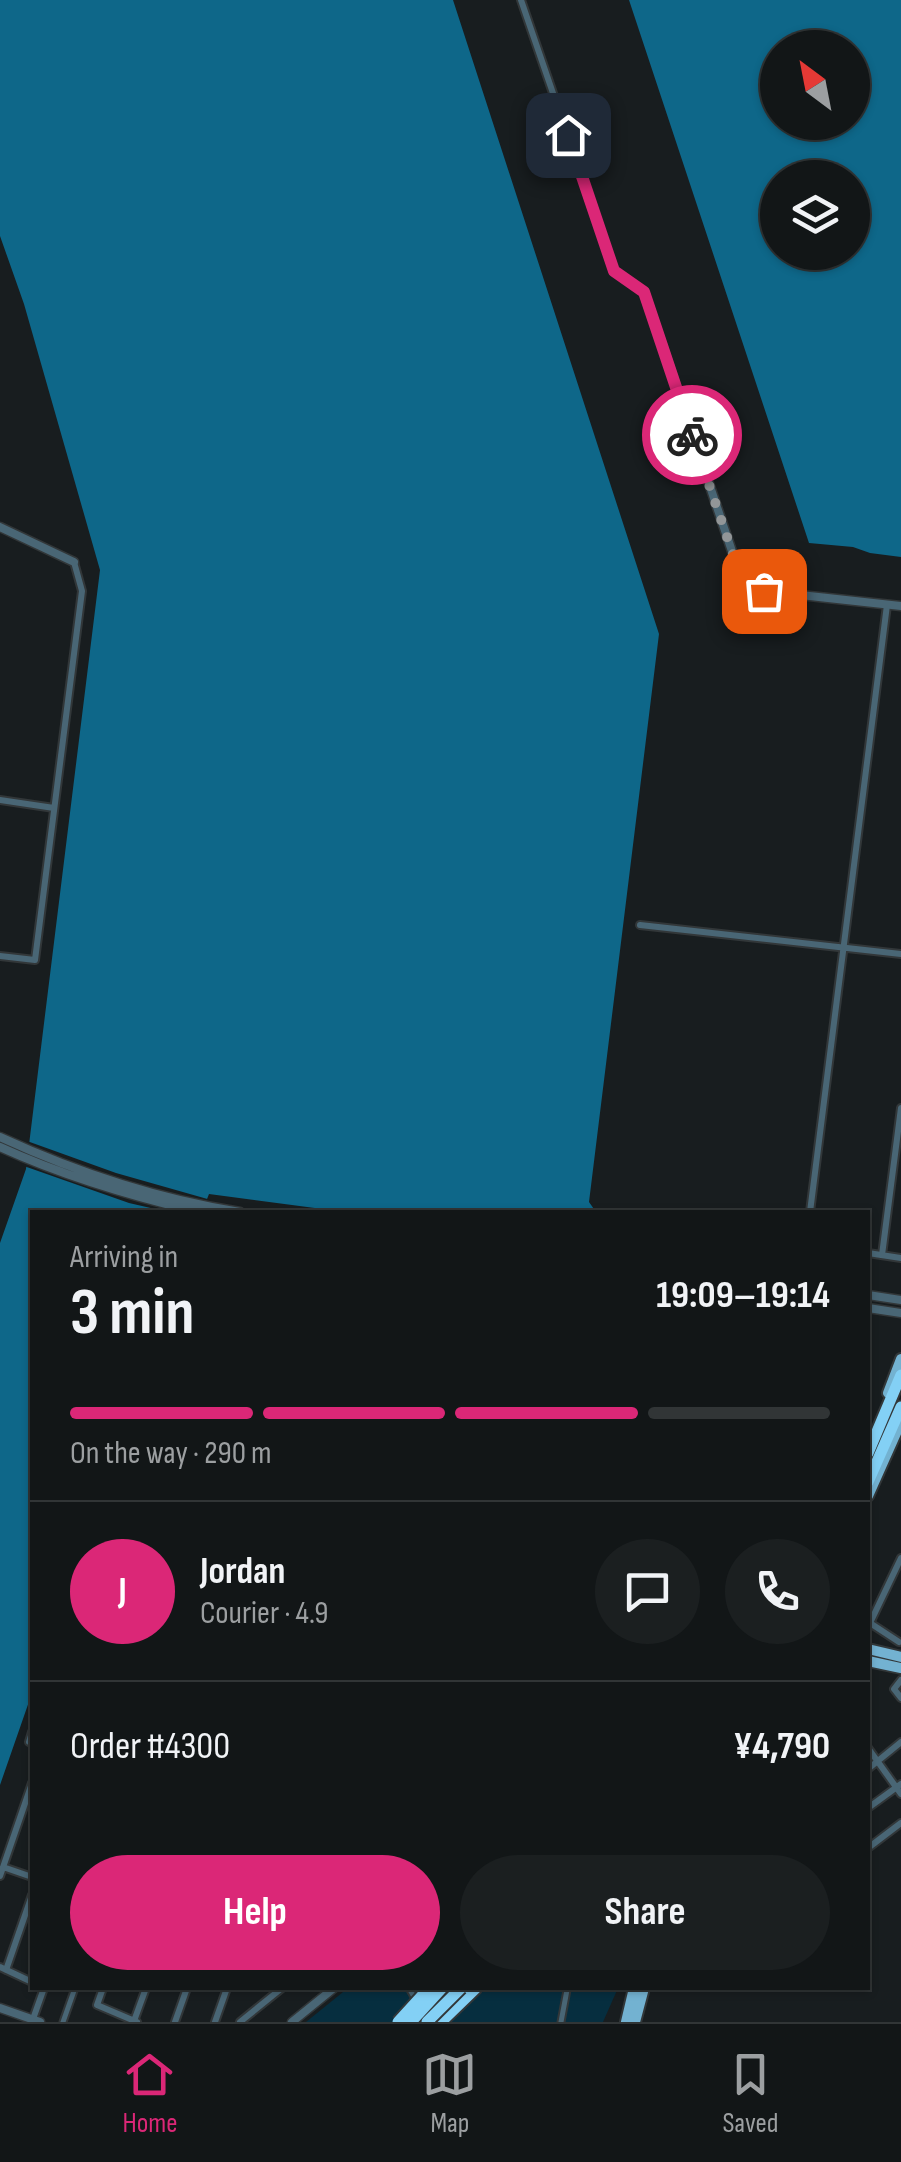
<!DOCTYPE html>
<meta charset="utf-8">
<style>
body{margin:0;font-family:"Sofia Sans Condensed",sans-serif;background:#1b1f20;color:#f1f3f6;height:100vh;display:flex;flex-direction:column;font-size:38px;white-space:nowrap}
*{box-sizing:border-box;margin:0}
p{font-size:32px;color:#9c9fa1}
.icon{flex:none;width:55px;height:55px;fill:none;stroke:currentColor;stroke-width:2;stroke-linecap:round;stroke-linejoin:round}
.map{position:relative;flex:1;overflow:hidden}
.side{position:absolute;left:30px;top:1210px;width:840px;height:780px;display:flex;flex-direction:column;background:#121617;border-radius:0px;box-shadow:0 2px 8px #0004,0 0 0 2px #313536}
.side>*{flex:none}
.needle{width:65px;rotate:328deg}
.tools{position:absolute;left:760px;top:30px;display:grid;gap:20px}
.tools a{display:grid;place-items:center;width:110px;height:110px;border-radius:50%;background:#121617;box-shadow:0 2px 8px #0004,0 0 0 2px #313536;font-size:50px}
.pin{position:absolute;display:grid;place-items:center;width:85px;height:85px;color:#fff;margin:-42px;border-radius:20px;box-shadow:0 5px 15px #0006}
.courier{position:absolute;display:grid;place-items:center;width:100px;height:100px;margin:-50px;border:8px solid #db2777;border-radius:50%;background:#fff;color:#222;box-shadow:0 2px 12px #0007}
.overview em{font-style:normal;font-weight:700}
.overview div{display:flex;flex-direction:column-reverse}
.overview{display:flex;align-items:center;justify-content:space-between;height:170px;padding:0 40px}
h1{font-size:65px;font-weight:700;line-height:75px}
.bar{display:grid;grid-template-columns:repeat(4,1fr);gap:15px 10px;align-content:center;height:120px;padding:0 40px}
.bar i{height:12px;border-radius:8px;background:#313536}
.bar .current{background:#db2777}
.bar p{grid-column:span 4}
.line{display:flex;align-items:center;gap:25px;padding:0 40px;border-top:2px solid #313536}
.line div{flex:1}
.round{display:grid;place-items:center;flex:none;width:105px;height:105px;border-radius:52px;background:#1b1f20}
.button{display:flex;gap:20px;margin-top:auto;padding:20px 40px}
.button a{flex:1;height:115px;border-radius:60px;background:#db2777;color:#fff;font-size:40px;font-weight:700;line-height:115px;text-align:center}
.button a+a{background:#1b1f20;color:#f1f3f6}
.dock{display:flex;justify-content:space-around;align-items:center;height:140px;border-top:2px solid #313536;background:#121617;font-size:28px;color:#9c9fa1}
.dock a{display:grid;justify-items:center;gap:5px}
.dock .current{color:#db2777}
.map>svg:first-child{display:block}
.green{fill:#062e3f}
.water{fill:#0e6789;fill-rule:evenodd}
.pier{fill:#181d1f}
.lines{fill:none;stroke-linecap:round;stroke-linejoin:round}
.pedestrian-casing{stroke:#323739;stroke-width:9}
.minor-casing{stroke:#323739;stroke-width:10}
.tertiary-casing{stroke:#323739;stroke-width:11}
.primary-casing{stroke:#323739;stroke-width:14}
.motorway-casing{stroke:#323739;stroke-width:15}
.pedestrian{stroke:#496675;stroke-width:5}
.minor{stroke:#496675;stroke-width:6}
.tertiary{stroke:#496675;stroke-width:8}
.primary{stroke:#73b2d1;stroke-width:10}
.motorway{stroke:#83d0f5;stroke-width:11}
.motorway-bridge-casing{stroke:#323739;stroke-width:15;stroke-linecap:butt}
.motorway-bridge{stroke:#83d0f5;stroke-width:11}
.done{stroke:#929698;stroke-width:10;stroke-dasharray:0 18}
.route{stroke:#db2777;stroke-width:12}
</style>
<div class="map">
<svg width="901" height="2022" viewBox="0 0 901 2022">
<rect width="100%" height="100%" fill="#181d1f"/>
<path class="green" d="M348,1988H618L603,2022H306Z"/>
<path class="water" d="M0,0H453L659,634L589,1202L596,1212H345L209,1194L202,1212H32V1693L0,1785V1243L26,1169L100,570L24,304L0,236Z
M629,0H901V557L870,553L853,547L809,543ZM778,48H852V122H778ZM778,178H852V252H778Z"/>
<path class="pier" d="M27,1141L116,1173L211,1200L207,1212H168L129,1203L21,1165Z"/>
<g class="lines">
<g class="pedestrian-casing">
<path id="pedestrian" d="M409,1988L417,2002
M63,2022L75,1988
M561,2022L567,1990"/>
</g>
<g class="minor-casing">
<path id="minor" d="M521,0L614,271L644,292
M0,800L54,808
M640,925L901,954
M0,956L35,960L82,591L74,562
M810,1212L887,605
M868,1253L901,1258
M882,1255L901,1108
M899,1642L870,1623L901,1558
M901,1680L894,1689L901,1698
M32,1732L29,1742L32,1743
M868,1748L901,1794
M868,1769L901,1742
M868,1808L901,1784
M868,1848L901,1823
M3,1867L32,1877
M0,1876L32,1783
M0,1967L32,1982
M6,1970L32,1895
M103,1988L97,2005L137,2022
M33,2019L44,1988
M134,2021L146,1988
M175,2022L187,1988
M215,2022L227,1988
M240,2022L282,1988"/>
</g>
<g class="tertiary-casing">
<path id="tertiary" d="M644,292L737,566L745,580L764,591L901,606
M0,527L74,562
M0,1137C76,1172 158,1199 240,1212
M0,1147C63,1176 131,1196 198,1212
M868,1295L901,1300
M868,1308L901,1313
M0,2008L40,2022
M292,2022L334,1988"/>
</g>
<g class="primary-casing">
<path id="primary" d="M888,1393L901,1359
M868,1496L901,1422
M868,1649L901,1657
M868,1661L901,1668
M626,2022L634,1988
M635,2022L644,1988"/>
</g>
<g class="motorway-casing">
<path id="motorway" d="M868,1453L901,1375
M868,1482L901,1407
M441,2022L476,1988"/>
</g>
<use href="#pedestrian" class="pedestrian"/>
<use href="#minor" class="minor"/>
<use href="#tertiary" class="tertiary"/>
<use href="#primary" class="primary"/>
<use href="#motorway" class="motorway"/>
<g class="motorway-bridge-casing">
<path id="motorway-bridge" d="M398,2022L429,1988
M411,2022L442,1988
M427,2022L461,1988"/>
</g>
<use href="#motorway-bridge" class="motorway-bridge"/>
</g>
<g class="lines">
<path class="done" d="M692,435L737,566L745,580L764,591"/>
<path class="route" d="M568,135L614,271L644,292L692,435"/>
</g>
</svg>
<div class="tools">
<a><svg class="needle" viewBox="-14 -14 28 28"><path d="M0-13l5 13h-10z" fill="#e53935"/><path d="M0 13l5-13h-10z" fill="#9c9fa1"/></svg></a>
<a><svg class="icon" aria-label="layers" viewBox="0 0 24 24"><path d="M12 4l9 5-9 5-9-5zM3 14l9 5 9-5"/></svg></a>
</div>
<div class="pin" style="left:764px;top:591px;background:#ea580c"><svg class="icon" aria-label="bag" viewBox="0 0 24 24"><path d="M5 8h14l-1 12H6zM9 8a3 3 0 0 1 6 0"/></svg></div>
<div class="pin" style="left:568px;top:135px;background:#1f2937"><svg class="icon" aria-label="home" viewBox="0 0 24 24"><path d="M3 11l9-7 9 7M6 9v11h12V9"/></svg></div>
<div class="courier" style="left:692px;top:435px"><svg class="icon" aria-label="bike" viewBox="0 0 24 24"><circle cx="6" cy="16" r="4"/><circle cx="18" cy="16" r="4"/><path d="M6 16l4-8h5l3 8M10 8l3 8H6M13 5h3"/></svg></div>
<section class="side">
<div class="overview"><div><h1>3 min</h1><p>Arriving in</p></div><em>19:09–19:14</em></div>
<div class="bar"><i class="current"></i><i class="current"></i><i class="current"></i><i></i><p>On the way · 290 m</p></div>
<div class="line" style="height:180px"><b class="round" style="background:#db2777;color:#fff">J</b><div><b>Jordan</b><p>Courier · 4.9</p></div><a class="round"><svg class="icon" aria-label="chat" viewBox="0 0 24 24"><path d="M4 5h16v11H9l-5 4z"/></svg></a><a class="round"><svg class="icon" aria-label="phone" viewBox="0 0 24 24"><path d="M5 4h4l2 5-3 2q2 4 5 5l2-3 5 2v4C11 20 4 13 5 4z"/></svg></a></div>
<div class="line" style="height:130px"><div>Order #4300</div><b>¥4,790</b></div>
<div class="button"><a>Help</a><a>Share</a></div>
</section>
</div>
<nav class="dock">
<a class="current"><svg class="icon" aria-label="home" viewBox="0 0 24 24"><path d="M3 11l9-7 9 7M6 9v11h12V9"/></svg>Home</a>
<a><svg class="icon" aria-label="map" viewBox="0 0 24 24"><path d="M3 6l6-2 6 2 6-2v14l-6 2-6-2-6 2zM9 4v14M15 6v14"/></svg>Map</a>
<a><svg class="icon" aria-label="saved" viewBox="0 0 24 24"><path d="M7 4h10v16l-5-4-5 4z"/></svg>Saved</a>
</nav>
